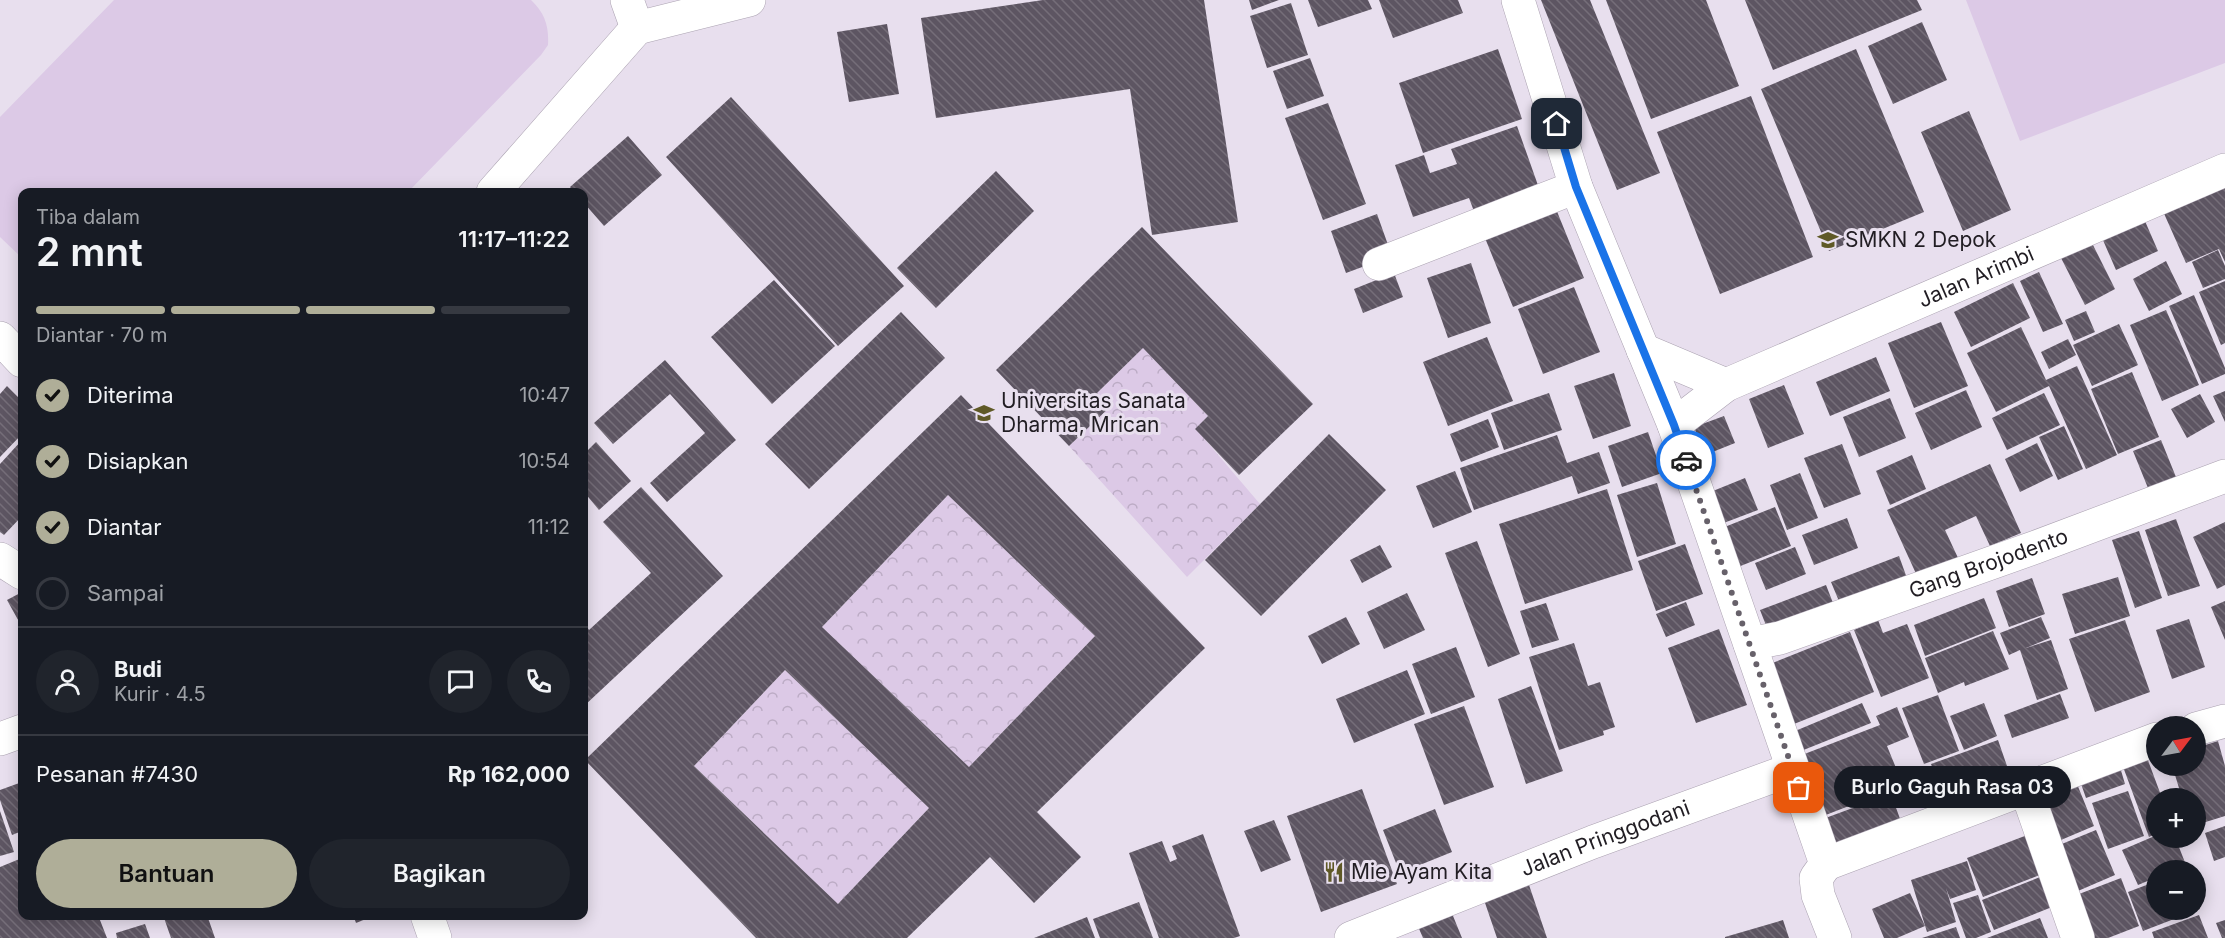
<!DOCTYPE html>
<html lang="id">
<meta charset="utf-8">
<style>
body{margin:0;font-family:Inter,sans-serif;background:#20242c;color:#f1f3f6;height:100vh;display:flex;flex-direction:column;font-size:22px;white-space:nowrap}
*{box-sizing:border-box;margin:0}
p{font-size:20px;color:#9ea1a6}
.icon{flex:none;width:33px;height:33px;fill:none;stroke:currentColor;stroke-width:2;stroke-linecap:round;stroke-linejoin:round}
.map{position:relative;flex:1;overflow:hidden}
.drawer{position:absolute;left:18px;top:188px;width:570px;height:732px;display:flex;flex-direction:column;background:#171b24;border-radius:12px;box-shadow:0 3px 15px #0003}
.drawer>*{flex:none}
.needle{width:39px;rotate:58deg}
.buttons{position:absolute;left:2146px;top:716px;display:grid;gap:12px}
.buttons a{display:grid;place-items:center;width:60px;height:60px;border-radius:50%;background:#171b24;box-shadow:0 3px 15px #0003;font-size:30px}
.pin{position:absolute;display:grid;place-items:center;width:51px;height:51px;color:#fff;margin:-26px;border-radius:12px;box-shadow:0 3px 9px #0006}
.courier{position:absolute;display:grid;place-items:center;width:60px;height:60px;margin:-30px;border:4px solid #1a73e8;border-radius:50%;background:#fff;color:#222;box-shadow:0 2px 8px #0007}
.bubble{position:absolute;height:42px;border-radius:21px;background:#171b24;box-shadow:0 3px 15px #0003;font-size:20px;font-weight:600;line-height:42px;text-align:center}
.summary em{font-style:normal;font-weight:600}
.summary div{display:flex;flex-direction:column-reverse}
.summary{display:flex;align-items:center;justify-content:space-between;height:102px;padding:0 18px}
h1{font-size:39px;font-weight:600;line-height:45px}
.bar{display:grid;grid-template-columns:repeat(4,1fr);gap:9px 6px;align-content:center;height:72px;padding:0 18px}
.bar i{height:8px;border-radius:4px;background:#363941}
.bar .on{background:#afae98}
.bar p{grid-column:span 4}
.line{display:flex;align-items:center;gap:15px;padding:0 18px;border-top:2px solid #363941}
.line div{flex:1}
.round{display:grid;place-items:center;flex:none;width:63px;height:63px;border-radius:32px;background:#20242c}
ol{padding:0 18px;list-style:none}
li{display:flex;align-items:center;gap:18px;height:66px}
li p{margin-inline-start:auto}
li .icon{padding:6px;border-radius:50%;background:#afae98;color:#111;stroke-width:4}
li:last-child{color:#9ea1a6}
li i{width:33px;height:33px;border:3px solid #363941;border-radius:50%}
.primary-button{display:flex;gap:12px;margin-top:auto;padding:12px 18px}
.primary-button a{flex:1;height:69px;border-radius:36px;background:#afae98;color:#111;font-size:24px;font-weight:600;line-height:69px;text-align:center}
.primary-button a+a{background:#20242c;color:#f1f3f6}
.map>svg:first-child{display:block}
.green{fill:#dcc9e6}
.park{fill:url(#park-crowns)}
.building{fill:url(#building-back-hatch);fill-rule:evenodd}
.lines{fill:none;stroke-linecap:round;stroke-linejoin:round}
.minor-casing{stroke:#aba2b1;stroke-width:34}
.minor{stroke:#fff;stroke-width:33}
.done{stroke:#67616a;stroke-width:6;stroke-dasharray:0 10.8}
.route{stroke:#1a73e8;stroke-width:8}
.labels{text-anchor:middle;stroke-width:6;stroke-linejoin:round;paint-order:stroke}
.poi-label{font-size:21px;fill:#211d23;stroke:#e8dfee;text-anchor:start}
.street-label{font-size:21px;fill:#211d23;stroke:#e8dfee}
</style>
<div class="map">
<svg width="2225" height="938" viewBox="0 0 2225 938">
<defs>
<pattern id="park-crowns" width="20" height="18" patternUnits="userSpaceOnUse" patternTransform="scale(1.5)"><rect width="20" height="18" fill="#dcc9e6"/><path d="M2 6a3 3 0 1 1 6 0M12 15a3 3 0 1 1 6 0" fill="none" stroke="#bcacc5"/></pattern>
<pattern id="building-back-hatch" width="6" height="6" patternUnits="userSpaceOnUse" patternTransform="scale(1.5)"><rect width="6" height="6" fill="#5d5562"/><path d="M-1 5l2 2M0 0l6 6M5-1l2 2" fill="none" stroke="#756e79"/></pattern>
</defs>
<rect width="100%" height="100%" fill="#e8dfee"/>
<path class="green" d="M114,0H531C545,13 549,26 548,45L541,55L408,192H22V258L0,237V117Z
M1966,0H2225V63L2020,141Z"/>
<path class="park" d="M1143,348L1208,416L1196,429L1260,504L1187,577L1069,446L1110,407L1097,393Z
M948,495L1095,636L969,767L822,627Z
M785,670L929,808L838,904L694,766Z"/>
<path class="building" d="M1043,0H1204L1238,222L1152,235L1130,89L936,118L921,18Z
M1249,0H1279L1252,10Z
M1308,0H1368L1372,9L1318,27Z
M1379,0H1458L1463,13L1393,38Z
M1541,0H1590L1660,173L1617,190Z
M1606,0H1706L1739,86L1651,119Z
M1745,0H1917L1922,10L1773,70Z
M1291,3L1308,55L1267,68L1250,16Z
M1922,22L1947,80L1893,104L1868,46Z
M887,24L899,94L849,102L837,32Z
M1498,49L1522,119L1423,153L1399,83Z
M1856,49L1924,212L1829,251L1761,89Z
M1310,58L1324,96L1287,109L1273,71Z
M1751,96L1813,257L1720,294L1657,132Z
M731,97L904,286L838,346L666,157Z
M1328,103L1366,204L1323,220L1285,118Z
M1969,111L2011,210L1963,231L1921,132Z
M1517,126L1540,191L1475,214L1469,198L1413,217L1395,165L1424,155L1430,173L1457,164L1451,149Z
M628,136L662,175L604,226L584,203V192H574L570,187Z
M996,171L1034,211L936,308L897,268Z
M2225,181V262L2219,249L2186,263L2162,209Z
M1556,209L1584,278L1513,307L1485,238Z
M2141,212L2158,251L2116,270L2099,231Z
M1377,214L1392,256L1346,273L1331,231Z
M1142,227L1313,404L1239,475L1195,429L1208,416L1143,348L1097,393L1111,406L1069,446L996,370Z
M2091,241L2115,289L2085,305L2060,256Z
M2218,250L2225,266V279L2203,288L2192,262Z
M2166,261L2182,294L2149,311L2133,279Z
M1471,263L1491,323L1448,338L1427,278Z
M2039,272L2063,324L2043,332L2020,281Z
M1394,273L1403,297L1363,313L1354,289Z
M774,280L835,346L772,404L711,337Z
M2225,281V343L2221,345L2199,292Z
M2013,283L2030,318L1971,347L1954,312Z
M1574,287L1600,352L1543,374L1518,309Z
M2194,295L2225,368V374L2202,384L2169,306Z
M2166,310L2199,385L2162,401L2130,325Z
M2086,311L2095,332L2074,341L2065,320Z
M901,312L945,358L809,489L765,444Z
M1941,322L1968,386L1914,408L1888,343Z
M2119,324L2138,365L2092,386L2073,345Z
M2021,327L2046,380L2077,366L2117,455L2086,469L2049,386L1996,412L1967,353Z
M1487,337L1513,401L1448,426L1423,362Z
M2068,339L2076,355L2049,369L2041,352Z
M1876,357L1890,391L1830,416L1816,382Z
M665,360L736,440L667,502L650,483L705,433L670,394L613,444L594,423Z
M2132,372L2159,437L2118,454L2091,389Z
M1614,373L1631,426L1593,439L1574,386Z
M1784,385L1804,434L1768,448L1749,399Z
M7,386L22,401V434L0,457V394Z
M1966,390L1982,427L1931,450L1915,413Z
M2225,391V422L2213,396Z
M1549,393L1562,430L1504,450L1491,413Z
M2044,393L2060,425L2007,450L1992,418Z
M2200,394L2215,422L2187,438L2171,409Z
M961,395L1205,648L1037,812L1081,857L1034,903L990,857L907,938H756L585,760ZM948,495L1095,636L969,767L822,627ZM785,670L929,808L838,904L694,766Z
M1890,398L1906,438L1859,457L1843,417Z
M1724,416L1735,443L1705,455L1694,427Z
M1488,419L1499,447L1461,462L1450,434Z
M2064,426L2083,469L2058,480L2039,437Z
M1648,432L1662,473L1622,487L1608,446Z
M1329,434L1386,490L1261,616L1205,560Z
M1557,435L1567,463L1599,452L1610,483L1578,494L1572,476L1474,510L1460,468Z
M22,440V516L4,535L0,532V464Z
M2161,440L2178,482L2150,493L2133,451Z
M596,442L631,481L599,510L584,492V454Z
M2037,443L2053,476L2020,492L2005,459Z
M1842,444L1861,494L1824,508L1804,458Z
M1912,455L1926,489L1890,505L1876,471Z
M1990,464L2021,533L1990,546L1976,516L1945,530L1959,560L1918,578L1887,510Z
M1455,471L1472,512L1433,528L1416,486Z
M1800,473L1818,518L1787,530L1770,485Z
M1745,478L1758,510L1721,524L1708,493Z
M1657,483L1676,544L1637,557L1617,495Z
M641,487L723,576L584,706V623L589,630L651,573L603,522Z
M1607,489L1633,570L1525,604L1499,524Z
M1775,507L1791,546L1728,571L1712,532Z
M1847,518L1858,548L1814,565L1802,535Z
M2176,519L2200,586L2168,596L2145,530Z
M2225,522V585L2217,589L2193,537Z
M2139,531L2162,598L2135,608L2112,540Z
M1477,541L1520,654L1488,667L1445,553Z
M1685,544L1703,594L1656,611L1638,561Z
M1380,545L1392,567L1362,583L1350,560Z
M1795,547L1806,574L1766,590L1755,563Z
M1899,556L1908,581L1841,606L1831,582Z
M2118,577L2130,616L2075,634L2062,594Z
M2032,578L2045,614L2009,627L1996,591Z
M1826,585L1835,608L1769,633L1760,610Z
M22,592V627L7,600Z
M1407,593L1425,630L1384,649L1367,612Z
M1984,598L1996,628L1925,656L1914,625Z
M2225,601V640L2211,607Z
M1686,602L1695,625L1666,637L1656,614Z
M1546,603L1559,640L1532,648L1520,611Z
M1346,617L1360,644L1322,664L1308,636Z
M2041,617L2050,638L2026,648L2051,640L2068,689L2037,700L2020,650L2009,655L2000,633Z
M2189,619L2205,667L2172,679L2156,630Z
M1878,620L1883,633L1907,624L1929,678L1881,697L1854,630Z
M2125,620L2150,692L2095,712L2069,639Z
M1719,629L1747,705L1696,723L1668,648Z
M1993,631L2009,669L1965,686L1964,682L1938,693L1925,658Z
M1850,632L1874,692L1794,724L1770,664Z
M1574,643L1588,686L1600,682L1615,727L1603,731L1604,735L1559,750L1529,657Z
M1456,647L1475,697L1431,714L1412,664Z
M1407,670L1425,714L1354,743L1336,699Z
M1531,686L1563,771L1526,784L1498,699Z
M2060,694L2069,718L2012,738L2004,715Z
M1938,695L1959,751L1924,764L1902,708Z
M1862,703L1871,723L1796,753L1788,734Z
M1984,703L1997,736L1964,750L1950,716Z
M1464,706L1494,787L1444,805L1414,724Z
M1897,707L1909,737L1887,746L1903,785L1818,818L1794,758L1880,725L1876,716Z
M1998,740L2015,789L1949,814L1931,764Z
M2218,741L2225,766V816L2196,825V798H2182L2172,765H2196V748Z
M2146,755L2162,798H2157V833L2149,837L2122,764Z
M2120,767L2125,784L2086,798L2080,781Z
M22,782V831L12,835L0,800V790Z
M2077,784L2094,826L2061,840L2044,797Z
M1362,789L1397,884L1321,912L1287,816Z
M2128,791L2144,836L2108,849L2092,803Z
M1891,794L1903,827L1833,853L1820,820Z
M1435,809L1452,852L1400,873L1383,830Z
M0,811L14,852L0,856Z
M1274,820L1291,860L1261,872L1244,831Z
M2225,826V857L2214,861L2205,833Z
M2096,830L2115,875L2071,894L2052,848Z
M1203,834L1240,936L1234,938H1159L1129,853L1162,841L1170,862L1177,859L1172,846Z
M2030,834L2045,873L1983,897L1967,858Z
M2157,835V837H2175L2186,865L2174,870H2157V877L2138,885L2122,850Z
M22,858V915H98L107,938H0V867Z
M1967,861L1976,890L1950,899L1946,888L1956,922L1927,932L1911,880Z
M2040,877L2052,907L1994,930L1982,900Z
M2121,878L2139,926L2108,938H2081L2066,899Z
M2157,881V909H2196V899L2200,909L2143,931L2128,892Z
M1528,882L1547,938H1497L1483,897Z
M1910,893L1925,926L1897,938H1884L1872,909Z
M1978,895L1991,932L1976,938H1966L1953,903Z
M1139,902L1153,938H1100L1093,919Z
M1451,911L1462,938H1423L1417,924Z
M163,915H207L215,938H171Z
M353,915H376L356,923Z
M2199,915L2208,938H2154L2152,932Z
M1087,917L1095,938H1034Z
M2040,918L2048,938H1987Z
M1783,920L1789,938H1725V937Z
M2225,920V938H2222L2216,923Z
M145,924L150,938H117L116,933Z
M1956,927L1960,938H1922Z"/>
<g class="lines">
<g class="minor-casing">
<g id="minor">
<path d="M627,0L637,28"/>
<path d="M1518,0L1576,187L1674,425L1826,864L1816,878L1818,895L1835,938"/>
<path d="M637,28L749,0"/>
<path d="M493,192L637,28"/>
<path d="M1379,264L1576,187"/>
<path d="M0,338L22,361"/>
<path d="M1643,350L1726,385"/>
<path id="s1" d="M1674,425L1726,385L2225,170"/>
<path d="M0,559L22,573"/>
<path id="s2" d="M1750,644L1780,638L2036,547L2225,476"/>
<path d="M2196,729L2225,721"/>
<path d="M0,739L22,731"/>
<path d="M2026,789L2078,938"/>
<path d="M1826,864L2157,739"/>
<path d="M427,915L435,938"/>
<path id="s3" d="M1351,938L1593,842L1793,769"/>
</g>
</g>
<use href="#minor" class="minor"/>
</g>
<g class="lines">
<path class="done" d="M1686,460L1799,788"/>
<path class="route" d="M1557,124L1576,187L1674,425L1686,460"/>
</g>
<defs>
<g id="school-bare" transform="scale(1.62)"><path d="M0-5L7-2L0 1L-7-2ZM-4 1L0 2.5L4 1V4Q0 6-4 4Z" fill="#5f5926" stroke="#e8dfee" stroke-width="2.5" paint-order="stroke"/></g>
<g id="university-bare" transform="scale(1.62)"><path d="M0-5L7-2L0 1L-7-2ZM-4 1L0 2.5L4 1V4Q0 6-4 4Z" fill="#5f5926" stroke="#e8dfee" stroke-width="2.5" paint-order="stroke"/></g>
<g id="restaurant-bare" transform="scale(1.62)"><path d="M-5-6h1v4h1v-4h1v4h1v-4h1v5L-1.5 .5V6h-2V.5L-5-1ZM5-6V6H3V1.5H1.5Q1.5-4 5-6Z" fill="#5f5926" stroke="#e8dfee" stroke-width="2.5" paint-order="stroke"/></g>
</defs>
<g fill-rule="evenodd">
<use href="#school-bare" x="1828" y="240"/>
<use href="#university-bare" x="984" y="413"/>
<use href="#restaurant-bare" x="1334" y="872"/>
</g>
<g class="labels">
<g class="poi-label">
<text x="1845" y="247">SMKN 2 Depok</text>
<text x="1001" y="408">Universitas Sanata<tspan x="1001" dy="24">Dharma, Mrican</tspan></text>
<text x="1351" y="879">Mie Ayam Kita</text>
</g>
<g class="street-label">
<text dy="7" stroke="none"><textPath href="#s1" startOffset="338">Jalan Arimbi</textPath></text>
<text dy="7" stroke="none"><textPath href="#s2" startOffset="252">Gang Brojodento</textPath></text>
<text dy="7" stroke="none"><textPath href="#s3" startOffset="273">Jalan Pringgodani</textPath></text>
</g>
</g>
</svg>
<div class="buttons">
<a><svg class="needle" viewBox="-14 -14 28 28"><path d="M0-13l5 13h-10z" fill="#e53935"/><path d="M0 13l5-13h-10z" fill="#9ea1a6"/></svg></a>
<a>+</a>
<a>−</a>
</div>
<div class="pin" style="left:1799px;top:788px;background:#ea580c"><svg class="icon" aria-label="bag" viewBox="0 0 24 24"><path d="M5 8h14l-1 12H6zM9 8a3 3 0 0 1 6 0"/></svg></div>
<div class="pin" style="left:1557px;top:124px;background:#1f2937"><svg class="icon" aria-label="home" viewBox="0 0 24 24"><path d="M3 11l9-7 9 7M6 9v11h12V9"/></svg></div>
<div class="courier" style="left:1686px;top:460px"><svg class="icon" aria-label="car" viewBox="0 0 24 24"><path d="M5 17H2v-5l4-1 3-4h7l3 4 3 1v5h-3M9 17h6M6 11h13"/><circle cx="7" cy="17" r="2"/><circle cx="17" cy="17" r="2"/></svg></div>
<div class="bubble" style="left:1834px;top:766px;width:237px">Burlo Gaguh Rasa 03</div>
<section class="drawer">
<div class="summary"><div><h1>2 mnt</h1><p>Tiba dalam</p></div><em>11:17–11:22</em></div>
<div class="bar"><i class="on"></i><i class="on"></i><i class="on"></i><i></i><p>Diantar · 70 m</p></div>
<ol>
<li><svg class="icon" aria-label="check" viewBox="0 0 24 24"><path d="M5 12l5 5 9-10"/></svg>Diterima<p>10:47</p></li>
<li><svg class="icon" aria-label="check" viewBox="0 0 24 24"><path d="M5 12l5 5 9-10"/></svg>Disiapkan<p>10:54</p></li>
<li><svg class="icon" aria-label="check" viewBox="0 0 24 24"><path d="M5 12l5 5 9-10"/></svg>Diantar<p>11:12</p></li>
<li><i></i>Sampai</li>
</ol>
<div class="line" style="height:108px"><a class="round"><svg class="icon" aria-label="person" viewBox="0 0 24 24"><circle cx="12" cy="8" r="4"/><path d="M4 21q1-7 8-7t8 7"/></svg></a><div><b>Budi</b><p>Kurir · 4.5</p></div><a class="round"><svg class="icon" aria-label="chat" viewBox="0 0 24 24"><path d="M4 5h16v11H9l-5 4z"/></svg></a><a class="round"><svg class="icon" aria-label="phone" viewBox="0 0 24 24"><path d="M5 4h4l2 5-3 2q2 4 5 5l2-3 5 2v4C11 20 4 13 5 4z"/></svg></a></div>
<div class="line" style="height:78px"><div>Pesanan #7430</div><b>Rp 162,000</b></div>
<div class="primary-button"><a>Bantuan</a><a>Bagikan</a></div>
</section>
</div>
